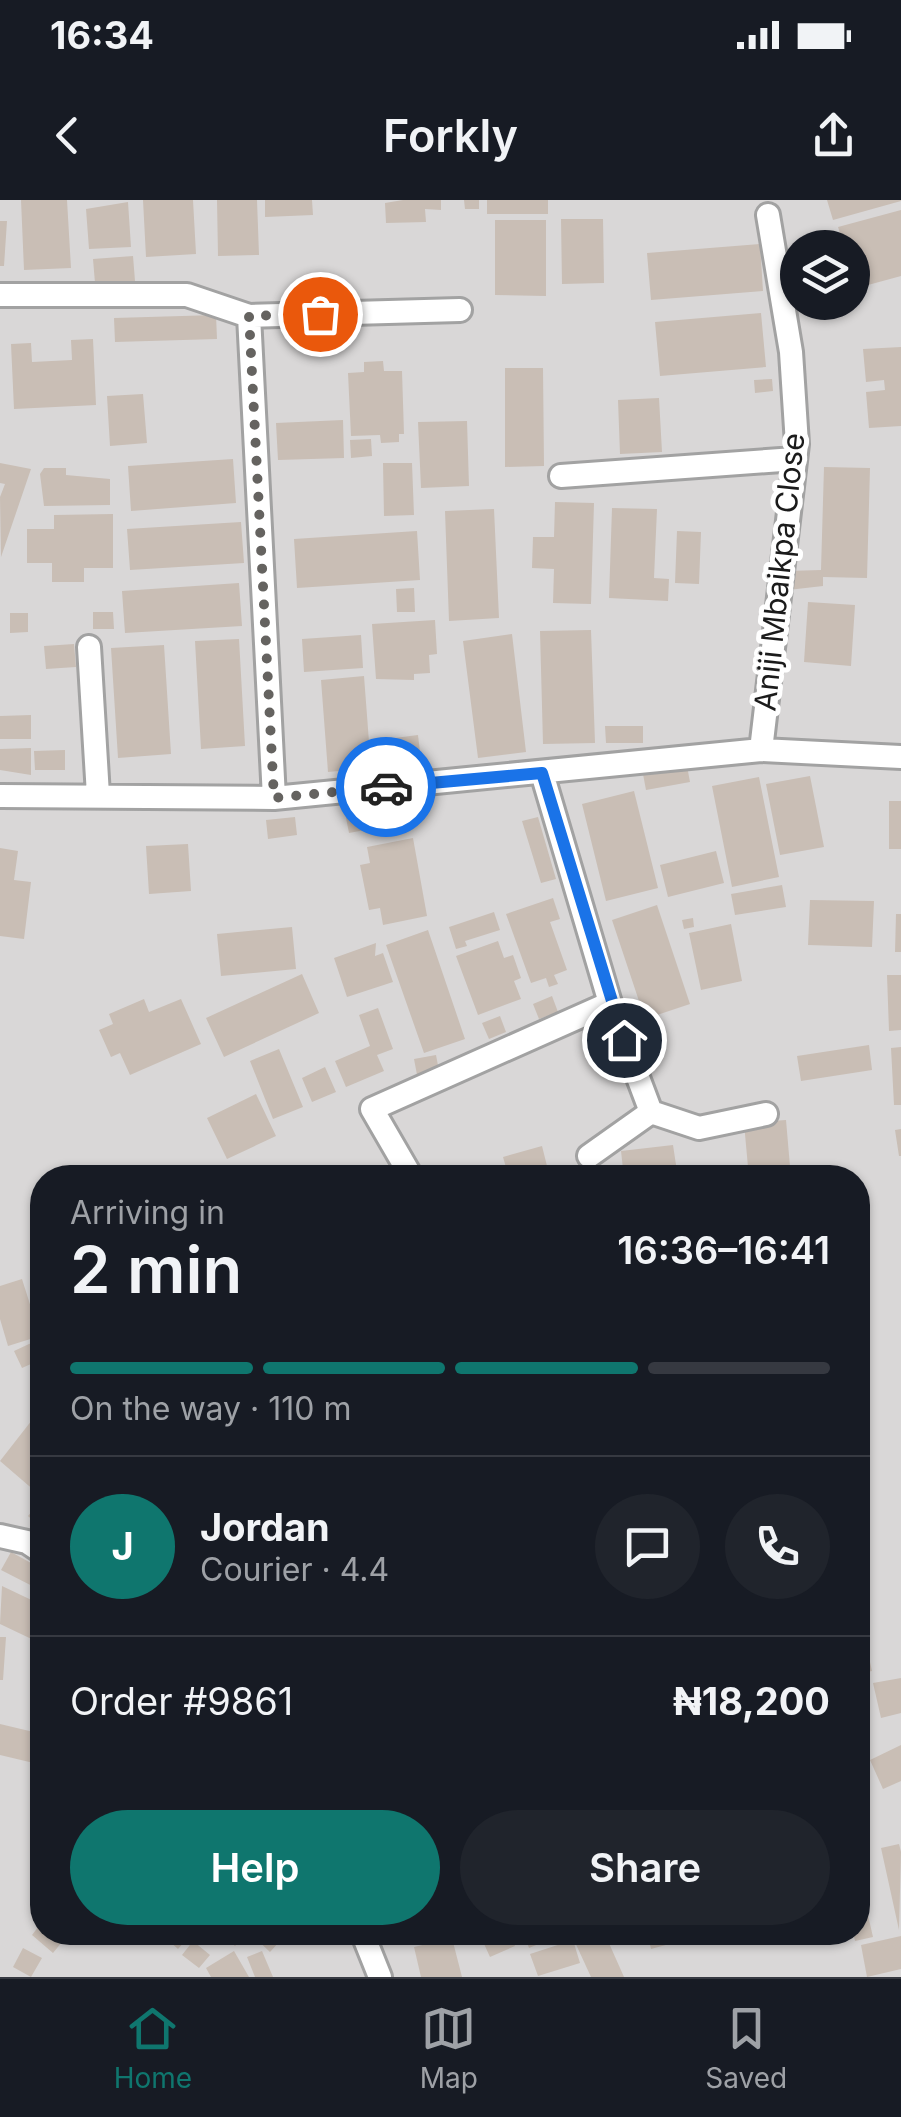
<!DOCTYPE html>
<meta charset="utf-8">
<style>
body{margin:0;font-family:Inter,sans-serif;background:#20242c;color:#f1f3f6;height:100vh;display:flex;flex-direction:column;font-size:38px;white-space:nowrap}
*{box-sizing:border-box;margin:0}
p{font-size:32px;color:#9ea1a6}
.icon{flex:none;width:55px;height:55px;fill:none;stroke:currentColor;stroke-width:2;stroke-linecap:round;stroke-linejoin:round}
.map{position:relative;flex:1;overflow:hidden}
.panel{position:absolute;left:30px;top:965px;width:840px;height:780px;display:flex;flex-direction:column;background:#171b24;border-radius:40px;box-shadow:0 2px 8px #0004}
.panel>*{flex:none}
.tools{position:absolute;left:780px;top:30px;display:grid;gap:20px}
.tools a{display:grid;place-items:center;width:90px;height:90px;border-radius:50%;background:#171b24;box-shadow:0 2px 8px #0004;font-size:50px}
.pin{position:absolute;display:grid;place-items:center;width:85px;height:85px;color:#fff;margin:-42px;border:5px solid #fff;border-radius:50%;box-shadow:0 2px 10px #0007}
.courier{position:absolute;display:grid;place-items:center;width:100px;height:100px;margin:-50px;border:8px solid #1a73e8;border-radius:50%;background:#fff;color:#222;box-shadow:0 2px 12px #0007}
.overview em{font-style:normal;font-weight:600}
.overview div{display:flex;flex-direction:column-reverse}
.overview{display:flex;align-items:center;justify-content:space-between;height:170px;padding:0 40px}
h1{font-size:65px;font-weight:600;line-height:75px}
.bar{display:grid;grid-template-columns:repeat(4,1fr);gap:15px 10px;align-content:center;height:120px;padding:0 40px}
.bar i{height:12px;border-radius:8px;background:#363941}
.bar .active{background:#0f766e}
.bar p{grid-column:span 4}
.line{display:flex;align-items:center;gap:25px;padding:0 40px;border-top:2px solid #363941}
.line div{flex:1}
.round{display:grid;place-items:center;flex:none;width:105px;height:105px;border-radius:52px;background:#20242c}
.primary-button{display:flex;gap:20px;margin-top:auto;padding:20px 40px}
.primary-button a{flex:1;height:115px;border-radius:60px;background:#0f766e;color:#fff;font-size:40px;font-weight:600;line-height:115px;text-align:center}
.primary-button a+a{background:#20242c;color:#f1f3f6}
.status{display:flex;justify-content:space-between;align-items:center;height:70px;padding:0 50px;background:#171b24;direction:ltr}
.status svg{height:28px;fill:currentColor}
header{display:flex;justify-content:space-between;align-items:center;height:130px;padding:0 40px;background:#171b24;font-size:45px;font-weight:600}
.dock{display:flex;justify-content:space-around;align-items:center;height:140px;border-top:2px solid #363941;background:#171b24;font-size:28px;color:#9ea1a6}
.dock a{display:grid;justify-items:center;gap:5px}
.dock .active{color:#0f766e}
.map>svg:first-child{display:block}
.residential{fill:#d9d7d7;fill-rule:evenodd}
.building{fill:#c9beb5}
.lines{fill:none;stroke-linecap:round;stroke-linejoin:round}
.minor-casing{stroke:#a2a2a2;stroke-width:28}
.minor{stroke:#fff;stroke-width:22}
.done{stroke:#656360;stroke-width:10;stroke-dasharray:0 18}
.route{stroke:#1a73e8;stroke-width:12}
.labels{text-anchor:middle;stroke-width:10;stroke-linejoin:round;paint-order:stroke}
.street-label{font-size:30px;fill:#1b1b1b;stroke:#fff}
</style>
<div class="status"><b>16:34</b><svg viewBox="0 0 49 12"><path d="M0 12V9h3v3zM5 12V6h3v6zM10 12V3h3v9zM15 12V0h3v12zM26 1h20v11H26zM47 4h2v5h-2z"/></svg></div>
<header><svg class="icon" aria-label="back" viewBox="0 0 24 24"><path d="M15 5l-7 7 7 7"/></svg>Forkly<svg class="icon" aria-label="share" viewBox="0 0 24 24"><path d="M12 15V3M7 8l5-5 5 5M5 13v7h14v-7"/></svg></header>
<div class="map">
<svg width="901" height="1777" viewBox="0 0 901 1777">
<rect width="100%" height="100%" fill="#eee9df"/>
<path class="residential" d="M0,0H901V1777H0ZM798,48H852V102H798ZM42,978H858V1732H42Z"/>
<path class="building" d="M21,0H67L71,68L24,70Z
M143,0H193L196,54L146,57Z
M217,0H257L259,55L218,56Z
M265,0H312L313,15L265,17Z
M403,0H441V10L425,9L426,22L386,23L385,3Z
M464,0H479V9H465Z
M487,0H548V14H487Z
M827,0H901V1L833,20Z
M128,2L131,47L89,49L86,9Z
M901,10V76L857,88L852,48H829L828,43L842,39L838,27Z
M561,19H603L604,83L562,84Z
M495,20H546V96L495,95Z
M0,21H7L4,66H0Z
M760,44L763,91L651,100L647,53Z
M133,56L135,81L95,83L93,59Z
M761,113L766,167L660,176L655,122Z
M216,115L217,139L115,142L114,118Z
M340,133L341,149L309,150L308,135Z
M93,139L96,205L14,209L11,144L31,143L32,162L72,160L71,140Z
M901,147V226L869,228L866,192L885,190L884,180L866,182L863,149Z
M383,161L384,171H402L404,234H399V242L381,243L380,235L351,236L348,173L364,172V162Z
M505,168H543L544,266L505,267Z
M772,179L773,191L755,193L754,180Z
M143,194L147,243L110,246L107,196Z
M659,198L662,252L620,254L618,200Z
M343,220L344,258L278,260L276,223Z
M467,221L469,286L421,288L418,222Z
M371,239L372,256L351,258L350,240Z
M233,259L236,303L131,311L128,266Z
M0,263L31,269L1,357L0,297L5,284L0,283Z
M383,263H412L414,315L384,316Z
M824,267L870,268L867,378L823,377V386L788,390V371L821,370Z
M44,268H66V275L110,279V305L44,306L40,274Z
M555,302L594,303L591,404L553,403L554,369L532,368L533,337H554Z
M612,308L657,309L654,378L669,379L668,401L609,398Z
M494,309L499,418L449,421L445,311Z
M113,314V368H84V382H52V363H27V329H54V315Z
M241,322L244,363L130,370L127,329Z
M417,331L420,380L297,388L294,339Z
M677,331L701,332L699,384L675,383Z
M239,383L242,426L125,433L122,391Z
M414,388L415,412H397L396,389Z
M808,402L855,405L851,466L804,462Z
M93,412H113L114,429H93Z
M10,413H28V432L10,433Z
M435,420L437,454L429,455L430,473L414,474V480L376,479L372,424Z
M591,430L595,543L543,544L540,431Z
M512,434L526,552L478,558L463,441Z
M361,435L363,468L304,472L302,439Z
M239,439L245,546L201,549L195,441Z
M74,444L76,467L46,469L44,446Z
M164,445L171,554L118,558L111,448Z
M364,476L371,568L328,572L321,480Z
M31,515V539H0V516Z
M605,526H643V543H606Z
M418,535L420,552L397,555L395,538Z
M31,548V575L0,570V549Z
M65,550V570H35L34,551Z
M687,566L690,582L646,590L643,574Z
M810,576L824,647L780,655L766,584Z
M759,577L779,677L732,687L712,586Z
M634,591L658,688L606,701L582,604Z
M889,601H901V649H889Z
M366,609L370,629L349,633L345,613Z
M295,617L297,635L268,639L266,620Z
M538,617L556,679L541,683L522,621Z
M413,638L427,716L383,725L380,708L369,710L360,665L370,663L367,647Z
M188,644L191,691L149,694L146,646Z
M0,648L18,651L14,680L31,682L24,739L0,736Z
M716,651L724,683L668,697L660,665Z
M782,685L786,707L735,715L731,694Z
M553,698L560,719L550,722L567,770L554,775L558,784L549,787L546,778L531,783L506,714Z
M810,700L874,701L872,747L808,745Z
M657,705L690,804L645,819L612,720Z
M494,712L500,730L465,741L467,746L456,749L449,727Z
M896,714H901V752H895Z
M693,718L694,727L684,729L682,720Z
M731,724L742,781L701,790L689,733Z
M292,727L296,769L221,776L217,734Z
M428,730L465,839L424,853L386,745Z
M498,741L504,758L513,755L521,778L514,781L521,799L478,815L456,756Z
M376,743L375,756L383,753L393,782L347,797L334,758Z
M302,774L319,813L224,857L206,818Z
M887,775H901V830L889,831Z
M552,796L558,812L539,819L533,804Z
M144,799L149,812L181,799L201,844L130,875L120,853L111,857L99,830L113,824L109,814Z
M378,808L393,849L377,855L384,871L346,887L335,861L370,846L359,815Z
M500,816L506,832L489,839L482,823Z
M869,845L872,870L801,881L797,856Z
M901,847V905H894L891,848Z
M279,849L303,907L273,919L250,861Z
M436,855L440,876L418,880L414,859Z
M325,867L336,892L312,902L302,878Z
M256,894L276,936L227,959L207,918Z
M786,920L791,978H749L744,923Z
M901,929V956H899L895,930Z
M673,945L678,978H624L621,951Z
M542,946L550,978H509L503,957Z
M371,966L377,978H345Z
M734,972V978H693V974Z
M22,1079L40,1136L8,1146L0,1119V1086Z
M42,1138V1159L22,1168L14,1151Z
M32,1220L42,1229V1284L36,1292L0,1261Z
M42,1299V1329L28,1316Z
M11,1352L42,1369V1391L1,1370Z
M2,1386L42,1405V1444L0,1424Z
M0,1437H6L3,1480H0Z
M868,1453L872,1471L858,1474V1455Z
M901,1478V1513L881,1518L873,1483Z
M0,1524L42,1534V1565L0,1555Z
M901,1545V1581L883,1589L870,1560Z
M899,1644L901,1652L899,1730L881,1648Z
M859,1676L873,1737L855,1741L853,1732H858Z
M42,1722V1732H70L53,1753L32,1735Z
M159,1732H193L178,1749Z
M220,1732H248L235,1746Z
M256,1732H288L270,1752L253,1736Z
M486,1732H509L515,1746L490,1757L480,1735Z
M523,1732H565V1733L529,1748Z
M590,1732H604L624,1777H591L574,1740Z
M647,1732H707V1734L651,1749Z
M901,1736V1769L867,1777L861,1745Z
M452,1738L462,1777H421L414,1747Z
M573,1740L580,1763L538,1776L530,1754Z
M193,1741L210,1755L199,1768L182,1755Z
M23,1748L42,1758L31,1777L13,1767Z
M234,1751L249,1777H211L206,1768Z
M262,1751L273,1777H255L247,1757Z"/>
<g class="lines">
<g class="minor-casing">
<path id="minor" d="M0,95H187L249,116L460,110
M249,116L274,598
M561,276L795,259
M89,447L98,595
M761,550L797,244L791,152L768,15
M542,573L610,803L651,912L699,928L766,914
M0,596L274,598L761,550L901,557
M589,956L651,912
M412,978L372,909L610,803
M0,1336L27,1342L42,1352
M362,1732L380,1777"/>
</g>
<use href="#minor" class="minor"/>
</g>
<g class="lines">
<path class="done" d="M320,114L249,116L274,598L386,587"/>
<path class="route" d="M386,587L542,573L624,840"/>
</g>
<g class="labels">
<g class="street-label">
<text transform="translate(780 372) rotate(-84)" y="10">Aniji Mbaikpa Close</text>
</g>
</g>
</svg>
<div class="tools">
<a><svg class="icon" aria-label="layers" viewBox="0 0 24 24"><path d="M12 4l9 5-9 5-9-5zM3 14l9 5 9-5"/></svg></a>
</div>
<div class="pin" style="left:320px;top:114px;background:#ea580c"><svg class="icon" aria-label="bag" viewBox="0 0 24 24"><path d="M5 8h14l-1 12H6zM9 8a3 3 0 0 1 6 0"/></svg></div>
<div class="pin" style="left:624px;top:840px;background:#1f2937"><svg class="icon" aria-label="home" viewBox="0 0 24 24"><path d="M3 11l9-7 9 7M6 9v11h12V9"/></svg></div>
<div class="courier" style="left:386px;top:587px"><svg class="icon" aria-label="car" viewBox="0 0 24 24"><path d="M5 17H2v-5l4-1 3-4h7l3 4 3 1v5h-3M9 17h6M6 11h13"/><circle cx="7" cy="17" r="2"/><circle cx="17" cy="17" r="2"/></svg></div>
<section class="panel">
<div class="overview"><div><h1>2 min</h1><p>Arriving in</p></div><em>16:36–16:41</em></div>
<div class="bar"><i class="active"></i><i class="active"></i><i class="active"></i><i></i><p>On the way · 110 m</p></div>
<div class="line" style="height:180px"><b class="round" style="background:#0f766e;color:#fff">J</b><div><b>Jordan</b><p>Courier · 4.4</p></div><a class="round"><svg class="icon" aria-label="chat" viewBox="0 0 24 24"><path d="M4 5h16v11H9l-5 4z"/></svg></a><a class="round"><svg class="icon" aria-label="phone" viewBox="0 0 24 24"><path d="M5 4h4l2 5-3 2q2 4 5 5l2-3 5 2v4C11 20 4 13 5 4z"/></svg></a></div>
<div class="line" style="height:130px"><div>Order #9861</div><b>₦18,200</b></div>
<div class="primary-button"><a>Help</a><a>Share</a></div>
</section>
</div>
<nav class="dock">
<a class="active"><svg class="icon" aria-label="home" viewBox="0 0 24 24"><path d="M3 11l9-7 9 7M6 9v11h12V9"/></svg>Home</a>
<a><svg class="icon" aria-label="map" viewBox="0 0 24 24"><path d="M3 6l6-2 6 2 6-2v14l-6 2-6-2-6 2zM9 4v14M15 6v14"/></svg>Map</a>
<a><svg class="icon" aria-label="saved" viewBox="0 0 24 24"><path d="M7 4h10v16l-5-4-5 4z"/></svg>Saved</a>
</nav>
